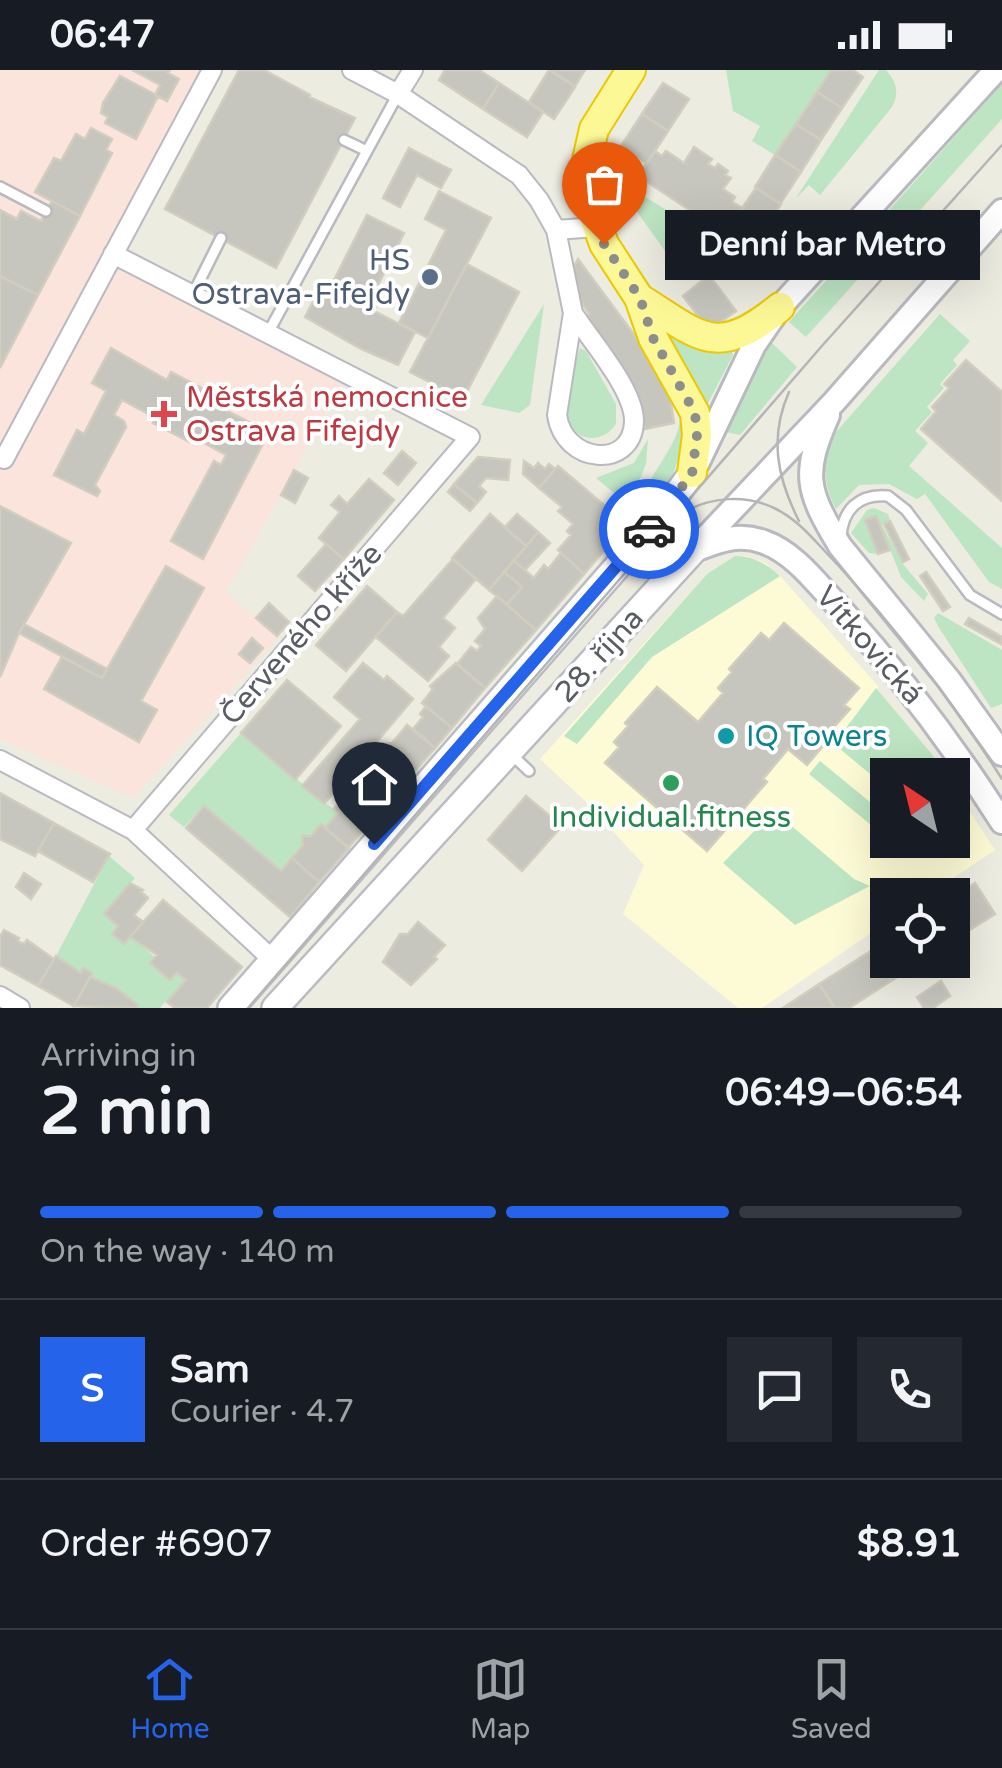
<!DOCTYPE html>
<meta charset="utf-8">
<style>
body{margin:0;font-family:"Varela Round",sans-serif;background:#242831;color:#f1f3f6;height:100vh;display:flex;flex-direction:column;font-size:38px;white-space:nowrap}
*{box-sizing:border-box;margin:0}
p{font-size:32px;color:#9ea1a6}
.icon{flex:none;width:55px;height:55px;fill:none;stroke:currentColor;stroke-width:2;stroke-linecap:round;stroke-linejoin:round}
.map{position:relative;height:938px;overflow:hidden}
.side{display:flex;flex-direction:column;background:#171b24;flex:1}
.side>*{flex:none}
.needle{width:65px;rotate:325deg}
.buttons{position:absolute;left:870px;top:688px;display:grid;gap:20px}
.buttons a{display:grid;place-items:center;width:100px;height:100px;border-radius:0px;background:#171b24;box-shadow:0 10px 40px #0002;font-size:50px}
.pin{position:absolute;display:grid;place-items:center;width:85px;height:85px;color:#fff;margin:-102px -42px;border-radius:50% 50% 50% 0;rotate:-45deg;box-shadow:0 0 10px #0007}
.pin .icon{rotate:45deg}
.courier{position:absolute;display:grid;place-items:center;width:100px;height:100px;margin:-50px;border:8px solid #2563eb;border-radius:50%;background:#fff;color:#222;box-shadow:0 2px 12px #0007}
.bubble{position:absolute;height:70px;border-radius:0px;background:#171b24;box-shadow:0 10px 40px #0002;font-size:32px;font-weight:800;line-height:70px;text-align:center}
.overview em{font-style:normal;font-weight:800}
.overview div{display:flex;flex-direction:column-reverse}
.overview{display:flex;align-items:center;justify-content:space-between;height:170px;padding:0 40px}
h1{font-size:65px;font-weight:800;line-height:75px}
.bar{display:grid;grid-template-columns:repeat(4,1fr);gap:15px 10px;align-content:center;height:120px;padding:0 40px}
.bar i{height:12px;border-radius:8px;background:#363941}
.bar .on{background:#2563eb}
.bar p{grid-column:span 4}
.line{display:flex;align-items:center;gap:25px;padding:0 40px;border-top:2px solid #363941}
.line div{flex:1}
.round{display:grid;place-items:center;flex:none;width:105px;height:105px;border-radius:0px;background:#242831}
.status{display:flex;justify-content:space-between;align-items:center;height:70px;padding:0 50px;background:#171b24;direction:ltr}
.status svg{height:28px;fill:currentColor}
.menu{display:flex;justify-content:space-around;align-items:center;height:140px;border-top:2px solid #363941;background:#171b24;font-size:28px;color:#9ea1a6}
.menu a{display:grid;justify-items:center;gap:5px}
.menu .on{color:#2563eb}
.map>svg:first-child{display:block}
.commercial{fill:#fdfbd5}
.medical{fill:#fae4dc}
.green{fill:#bde4c3}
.building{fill:#c7c6be;stroke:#d1cebf;stroke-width:2.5}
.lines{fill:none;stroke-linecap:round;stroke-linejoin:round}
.service-casing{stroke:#b9bac0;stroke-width:14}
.minor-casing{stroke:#b9bac0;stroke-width:22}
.tertiary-casing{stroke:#b9bac0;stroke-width:28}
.secondary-casing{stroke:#babcc3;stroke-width:30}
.trunk-casing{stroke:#ebc902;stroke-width:32}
.service{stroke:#fff;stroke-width:9}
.minor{stroke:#fff;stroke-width:18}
.tertiary{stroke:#fff;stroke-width:22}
.secondary{stroke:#fff;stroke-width:25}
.trunk{stroke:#fdf896;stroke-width:28}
.tram{stroke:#b4b5b5;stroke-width:2.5}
.done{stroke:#8c8e8e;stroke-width:10;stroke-dasharray:0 18}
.route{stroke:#2563eb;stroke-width:12}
.service-dot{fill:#5c6f8a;stroke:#fff;stroke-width:4}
.health-dot{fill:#e0444e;stroke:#fff;stroke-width:4}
.culture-dot{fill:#0f9aa8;stroke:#fff;stroke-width:4}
.leisure-dot{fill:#2e9e5b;stroke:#fff;stroke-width:4}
.labels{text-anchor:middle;stroke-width:8;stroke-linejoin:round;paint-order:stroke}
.service-label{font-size:30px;fill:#4e5e75;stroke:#fff;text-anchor:end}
.health-label{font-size:30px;fill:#be3a42;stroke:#fff;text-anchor:start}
.street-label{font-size:30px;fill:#595c62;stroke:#fff}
.culture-label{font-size:30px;fill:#0d838f;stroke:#fff;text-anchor:start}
.leisure-label{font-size:30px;fill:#27864d;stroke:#fff}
</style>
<div class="status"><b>06:47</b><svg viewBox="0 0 49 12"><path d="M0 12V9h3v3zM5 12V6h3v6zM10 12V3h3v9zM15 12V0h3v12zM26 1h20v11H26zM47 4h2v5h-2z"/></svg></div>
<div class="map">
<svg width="1002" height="938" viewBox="0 0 1002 938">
<rect width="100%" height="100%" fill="#ecece1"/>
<path class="commercial" d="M735,486H747L765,493L780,506L879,617L877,619L931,683L946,705H888V770H952L953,716L995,780L928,825H888L887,852L762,938H738L623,844L644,795L584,730L540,689L707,504Z"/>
<path class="medical" d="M0,0H212L114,184L348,305L226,522L278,568L133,728L0,669Z"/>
<path class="green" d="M726,0H832L775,85L752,71L760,56L733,41Z
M879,0H886C896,11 900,23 892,37L820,125L809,115L796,128Z
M1002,14V49L806,267L789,252Z
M628,116L720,174L723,179L721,186L694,210L684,208L626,126L625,119Z
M544,234L530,335L519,343L481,335Z
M940,244L970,271L953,290L957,295L940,314L944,318L927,337L932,342L915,361L928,373L909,396L1002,478V519L989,512L925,424L917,429L889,414L859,415L836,439C822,412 821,387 837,361Z
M667,258L732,282L733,285L707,335L663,261Z
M772,273L797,297L740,365L722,361L751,305Z
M580,278L586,281L616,334V354C603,374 574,373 568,348C565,334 575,291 580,278Z
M680,342C691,370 669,429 642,445C637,409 683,379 680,342Z
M648,369L646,394L632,428L624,431L596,408L634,393Z
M874,438L888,444L890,450L882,455L903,494L928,524L924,531L901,507L877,446L865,451L878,484L869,483L851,463L867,440Z
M735,486C754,486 766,494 780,506L652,587L577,674L564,666L707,504Z
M938,543L1002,580V634L991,638L938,556L934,548Z
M876,618L931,683L946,705H888L887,718L834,674Z
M241,663L339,744L281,802L203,736L184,757L169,745Z
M820,691L887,746L888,769L809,704Z
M774,741L854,809L870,816L795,855L723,793Z
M109,786L135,808L106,844L156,888L151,894L170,910L177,903L187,912L169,934L166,931L160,938H136L138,934L117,918L90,907L92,903L84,898L81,903L56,886Z"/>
<path class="building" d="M132,0H170L168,3L179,9L167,31L155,25L160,15Z
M239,0H264L310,25L309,27L355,48L276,198L165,139Z
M445,0H479L499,13L483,39L439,10Z
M549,0L575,17L554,49L529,32Z
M550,0H585L575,16Z
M831,0H853L863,7L842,38L817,22Z
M120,6L158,26L136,69L105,53L108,47L101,43L103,33Z
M499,13L543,42L527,67L483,39Z
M663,13L689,29L668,61L642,44Z
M817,22L842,38L821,70L796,54Z
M642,44L668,61L647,93L621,76Z
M796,54L821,70L801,102L775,85Z
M91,58L112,69L106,80L112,83L80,146L35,122L54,88L61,91L76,64L85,69Z
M694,77L712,89L708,94L715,98L718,94L728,101L725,105L731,108L723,119L735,127L732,132L742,138L726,164L638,106L655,81L662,86L666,81L684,93Z
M409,78L451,100L441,118L417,105L400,137L383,128Z
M775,85L801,102L780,134L755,117Z
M756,118L781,134L760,167L734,150Z
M439,121L491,148L428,268L399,253L446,160L425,149Z
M52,131L80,146L38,225L0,206V140L17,149L21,141L41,151Z
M367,145L404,163L371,229L378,233L374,241L415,262L398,295L361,279L305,247L322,214L330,218Z
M578,189L661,301L663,315H668L674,353L645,359L635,319L611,286L613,283L587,247L589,244L577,225L579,221L571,202Z
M467,194L519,222L463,329L410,302Z
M709,205L736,241L719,253L705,255L683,226Z
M0,206L38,225L0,298Z
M111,278L167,310L171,302L215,325L211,333L269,362L203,489L171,471L214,391L221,395L226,385L193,367L190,372L153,353L156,348L122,330L114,345L124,351L126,357L95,415L100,421L97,426L54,405L77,360L84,364L106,321L92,313Z
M966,290L1002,322V431L921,359L936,341L932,337L949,318L944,314Z
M402,381L416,393L398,415L384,403Z
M478,387L510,390L508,410L486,408L479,416L486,422L477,433L454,414Z
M524,391L534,398L538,393L545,399L549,394L555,399L539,418L523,404Z
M558,396L623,451V458L584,504L558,480L571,465L567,461L573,454L558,441L562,437L539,418Z
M294,400L308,408L295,433L281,425Z
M369,409L394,430L344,489L319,468L340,442L331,435L339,426L347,434Z
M454,414L477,433L470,441L448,422Z
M0,436L71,473L19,563L0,607Z
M490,444L526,476L489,520L452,488Z
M517,444L538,462L526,476L505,457Z
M876,446L890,480L878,484L865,450Z
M890,451L909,489L903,492L884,454Z
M538,462L550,473L525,500L514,491Z
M326,474L344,489L315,521L298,506Z
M561,483L584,504L536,560L507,535L522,517L504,502L514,491L534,508L544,495L548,499Z
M453,489L476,509L443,548L455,558L439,577L449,586L428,611L376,567L397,542L403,546Z
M166,496L204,518L141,631L157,640L139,672L44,619L62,587L102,608Z
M504,502L522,517L507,534L489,520Z
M926,502L950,537L943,541L920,506Z
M367,516L397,542L346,601L316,575Z
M497,526L536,560L485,618L457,594L471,577L477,581L481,576L475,571L485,559L478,548Z
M269,533L289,552L277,566L256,548Z
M969,548L1002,567L1001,574L965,554Z
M784,553L859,618L844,635L850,639L834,657L837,659L807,695L788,679L763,709L767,712L707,781L605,693L619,677L614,672L628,656L625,653L657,617L698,652L723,623L718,618L732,602L729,599L761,563L769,570Z
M24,554L107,599L102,608L19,563Z
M252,568L263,578L250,593L239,584Z
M363,593L384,610L387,606L413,629L324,734L302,716L360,649L334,627Z
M456,593L485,618L452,658L422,633L433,619L430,616Z
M287,610L341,656L295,710L241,663Z
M426,636L452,658L435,678L413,659L423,647L420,644Z
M407,655L435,678L396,723L369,700L385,681L384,674L392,673Z
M372,703L396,723L348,778L325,758L338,743L334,739L342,729L339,726L343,721L347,724L355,715L359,718Z
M0,723L54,753L35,786L0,769Z
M526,726L562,756L522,801L488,770Z
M204,736L281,801L292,788L319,812L290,847L186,758Z
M54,753L110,784L93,812L38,781Z
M321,754L349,778L319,812L292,788L303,775L302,766H311Z
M24,803L41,814L31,829L16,817Z
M130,813L143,820L141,822L148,828L134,845L143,852L124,874L112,864L118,856L104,844Z
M975,813L995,844L952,871V828Z
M163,830L242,897L207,938H175L167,932L186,910L177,903L170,910L150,893L157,885L130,867Z
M418,852L445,875L434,887L437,889L411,915L383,892L400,864H408Z
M4,860L19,868L18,871L24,874L27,870L54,889L38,916L0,895V867Z
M888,870V890H923L891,911L871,881Z
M871,881L891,911L849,938H835L819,914Z
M56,886L81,903L83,898L92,903L74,936L38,916Z
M90,907L116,918L138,935L136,938L74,936Z
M941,911L950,926L933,938H924L917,927Z
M819,914L835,938H783Z"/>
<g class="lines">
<g class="service-casing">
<path id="service" d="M344,70L367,81
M0,117L46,141
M193,224L221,168
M268,263L398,24
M841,468C842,440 859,423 888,426L906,440L970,525L1002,544
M512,685L529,701"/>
</g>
<g class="minor-casing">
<path id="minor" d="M352,0L398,24L519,105L539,130L556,160L573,243L557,345C564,394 632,400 634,352C635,320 590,270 573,243
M398,24L413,0
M556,160L596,157
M113,184L470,367L133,760
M4,389L212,0
M0,690L133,760L273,890
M0,926L20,938"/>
</g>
<g class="tertiary-casing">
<path id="tertiary" d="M828,345C802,404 806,420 840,476L949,610L1002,684
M698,392L754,275L780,237L996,0
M697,479C721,470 739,463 764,472C795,483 817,514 839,537C900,605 953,675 1002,752
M694,480L834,332L1002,141"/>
</g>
<g class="secondary-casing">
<path id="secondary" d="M231,938L657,451L692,403
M275,938L694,480"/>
</g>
<g class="trunk-casing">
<path id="trunk" d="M631,0L594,59L585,99L586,124L604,174L639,228L653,268L695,343L697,365L692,403
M639,228C700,266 716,290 780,237"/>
</g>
<use href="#service" class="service"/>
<use href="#minor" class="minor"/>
<use href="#tertiary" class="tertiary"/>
<use href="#secondary" class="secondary"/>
<use href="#trunk" class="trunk"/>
<path class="tram" d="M789,322C769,367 777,408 799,451
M684,442C711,427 745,424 774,438C800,450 817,474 837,494C898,561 953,632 1002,709
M248,938L821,277L1002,75"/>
</g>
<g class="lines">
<path class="done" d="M604,174L640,228L653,268L695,343L697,365L692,404L649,459"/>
<path class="route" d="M374,774L649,459"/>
</g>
<circle class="service-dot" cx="430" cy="207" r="10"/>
<path class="health-dot" d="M159 329h10v10h10v10h-10v10h-10v-10h-10v-10h10z"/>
<circle class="culture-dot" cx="726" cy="666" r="10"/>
<circle class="leisure-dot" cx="671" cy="713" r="10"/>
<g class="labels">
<g class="service-label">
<text x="410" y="200">HS<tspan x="410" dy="34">Ostrava-Fifejdy</tspan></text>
</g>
<g class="health-label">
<text x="186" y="337">Městská nemocnice<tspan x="186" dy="34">Ostrava Fifejdy</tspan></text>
</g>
<g class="street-label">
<text transform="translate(301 564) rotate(-49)" y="10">Červeného kříže</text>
<text transform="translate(870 575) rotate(49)" y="10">Vítkovická</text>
<text transform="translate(599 585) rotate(-48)" y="10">28. října</text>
</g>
<g class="culture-label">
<text x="746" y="676">IQ Towers</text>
</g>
<g class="leisure-label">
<text x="671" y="757">Individual.fitness</text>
</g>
</g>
</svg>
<div class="buttons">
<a><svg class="needle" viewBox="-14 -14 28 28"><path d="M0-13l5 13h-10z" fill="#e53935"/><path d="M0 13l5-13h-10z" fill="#9ea1a6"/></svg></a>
<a><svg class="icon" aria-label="locate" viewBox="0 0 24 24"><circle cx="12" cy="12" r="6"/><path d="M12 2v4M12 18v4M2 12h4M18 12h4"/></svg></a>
</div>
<div class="pin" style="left:604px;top:174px;background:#ea580c"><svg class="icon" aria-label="bag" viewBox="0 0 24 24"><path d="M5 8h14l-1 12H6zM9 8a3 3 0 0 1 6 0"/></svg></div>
<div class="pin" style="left:374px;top:774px;background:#1f2937"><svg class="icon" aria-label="home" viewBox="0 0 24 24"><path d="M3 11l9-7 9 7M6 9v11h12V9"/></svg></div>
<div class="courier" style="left:649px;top:459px"><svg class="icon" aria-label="car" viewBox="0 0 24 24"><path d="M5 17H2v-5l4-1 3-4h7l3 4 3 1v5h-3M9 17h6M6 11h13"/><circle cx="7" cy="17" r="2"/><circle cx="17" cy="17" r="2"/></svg></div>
<div class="bubble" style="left:665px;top:140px;width:315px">Denní bar Metro</div>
</div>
<section class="side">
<div class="overview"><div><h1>2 min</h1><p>Arriving in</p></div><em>06:49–06:54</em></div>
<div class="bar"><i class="on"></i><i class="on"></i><i class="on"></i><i></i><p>On the way · 140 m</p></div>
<div class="line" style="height:180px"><b class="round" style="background:#2563eb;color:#fff">S</b><div><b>Sam</b><p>Courier · 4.7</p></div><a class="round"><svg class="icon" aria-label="chat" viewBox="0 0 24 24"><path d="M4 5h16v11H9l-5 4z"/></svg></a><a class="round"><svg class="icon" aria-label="phone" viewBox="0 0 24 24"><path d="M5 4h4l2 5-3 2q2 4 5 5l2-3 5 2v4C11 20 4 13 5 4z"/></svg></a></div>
<div class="line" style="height:130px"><div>Order #6907</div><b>$8.91</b></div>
</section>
<nav class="menu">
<a class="on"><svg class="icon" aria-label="home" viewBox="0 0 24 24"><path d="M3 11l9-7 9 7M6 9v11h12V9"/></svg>Home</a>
<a><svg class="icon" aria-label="map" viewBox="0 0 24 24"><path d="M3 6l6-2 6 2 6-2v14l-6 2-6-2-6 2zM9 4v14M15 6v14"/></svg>Map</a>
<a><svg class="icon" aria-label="saved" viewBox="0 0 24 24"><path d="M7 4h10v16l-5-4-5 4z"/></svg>Saved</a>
</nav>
